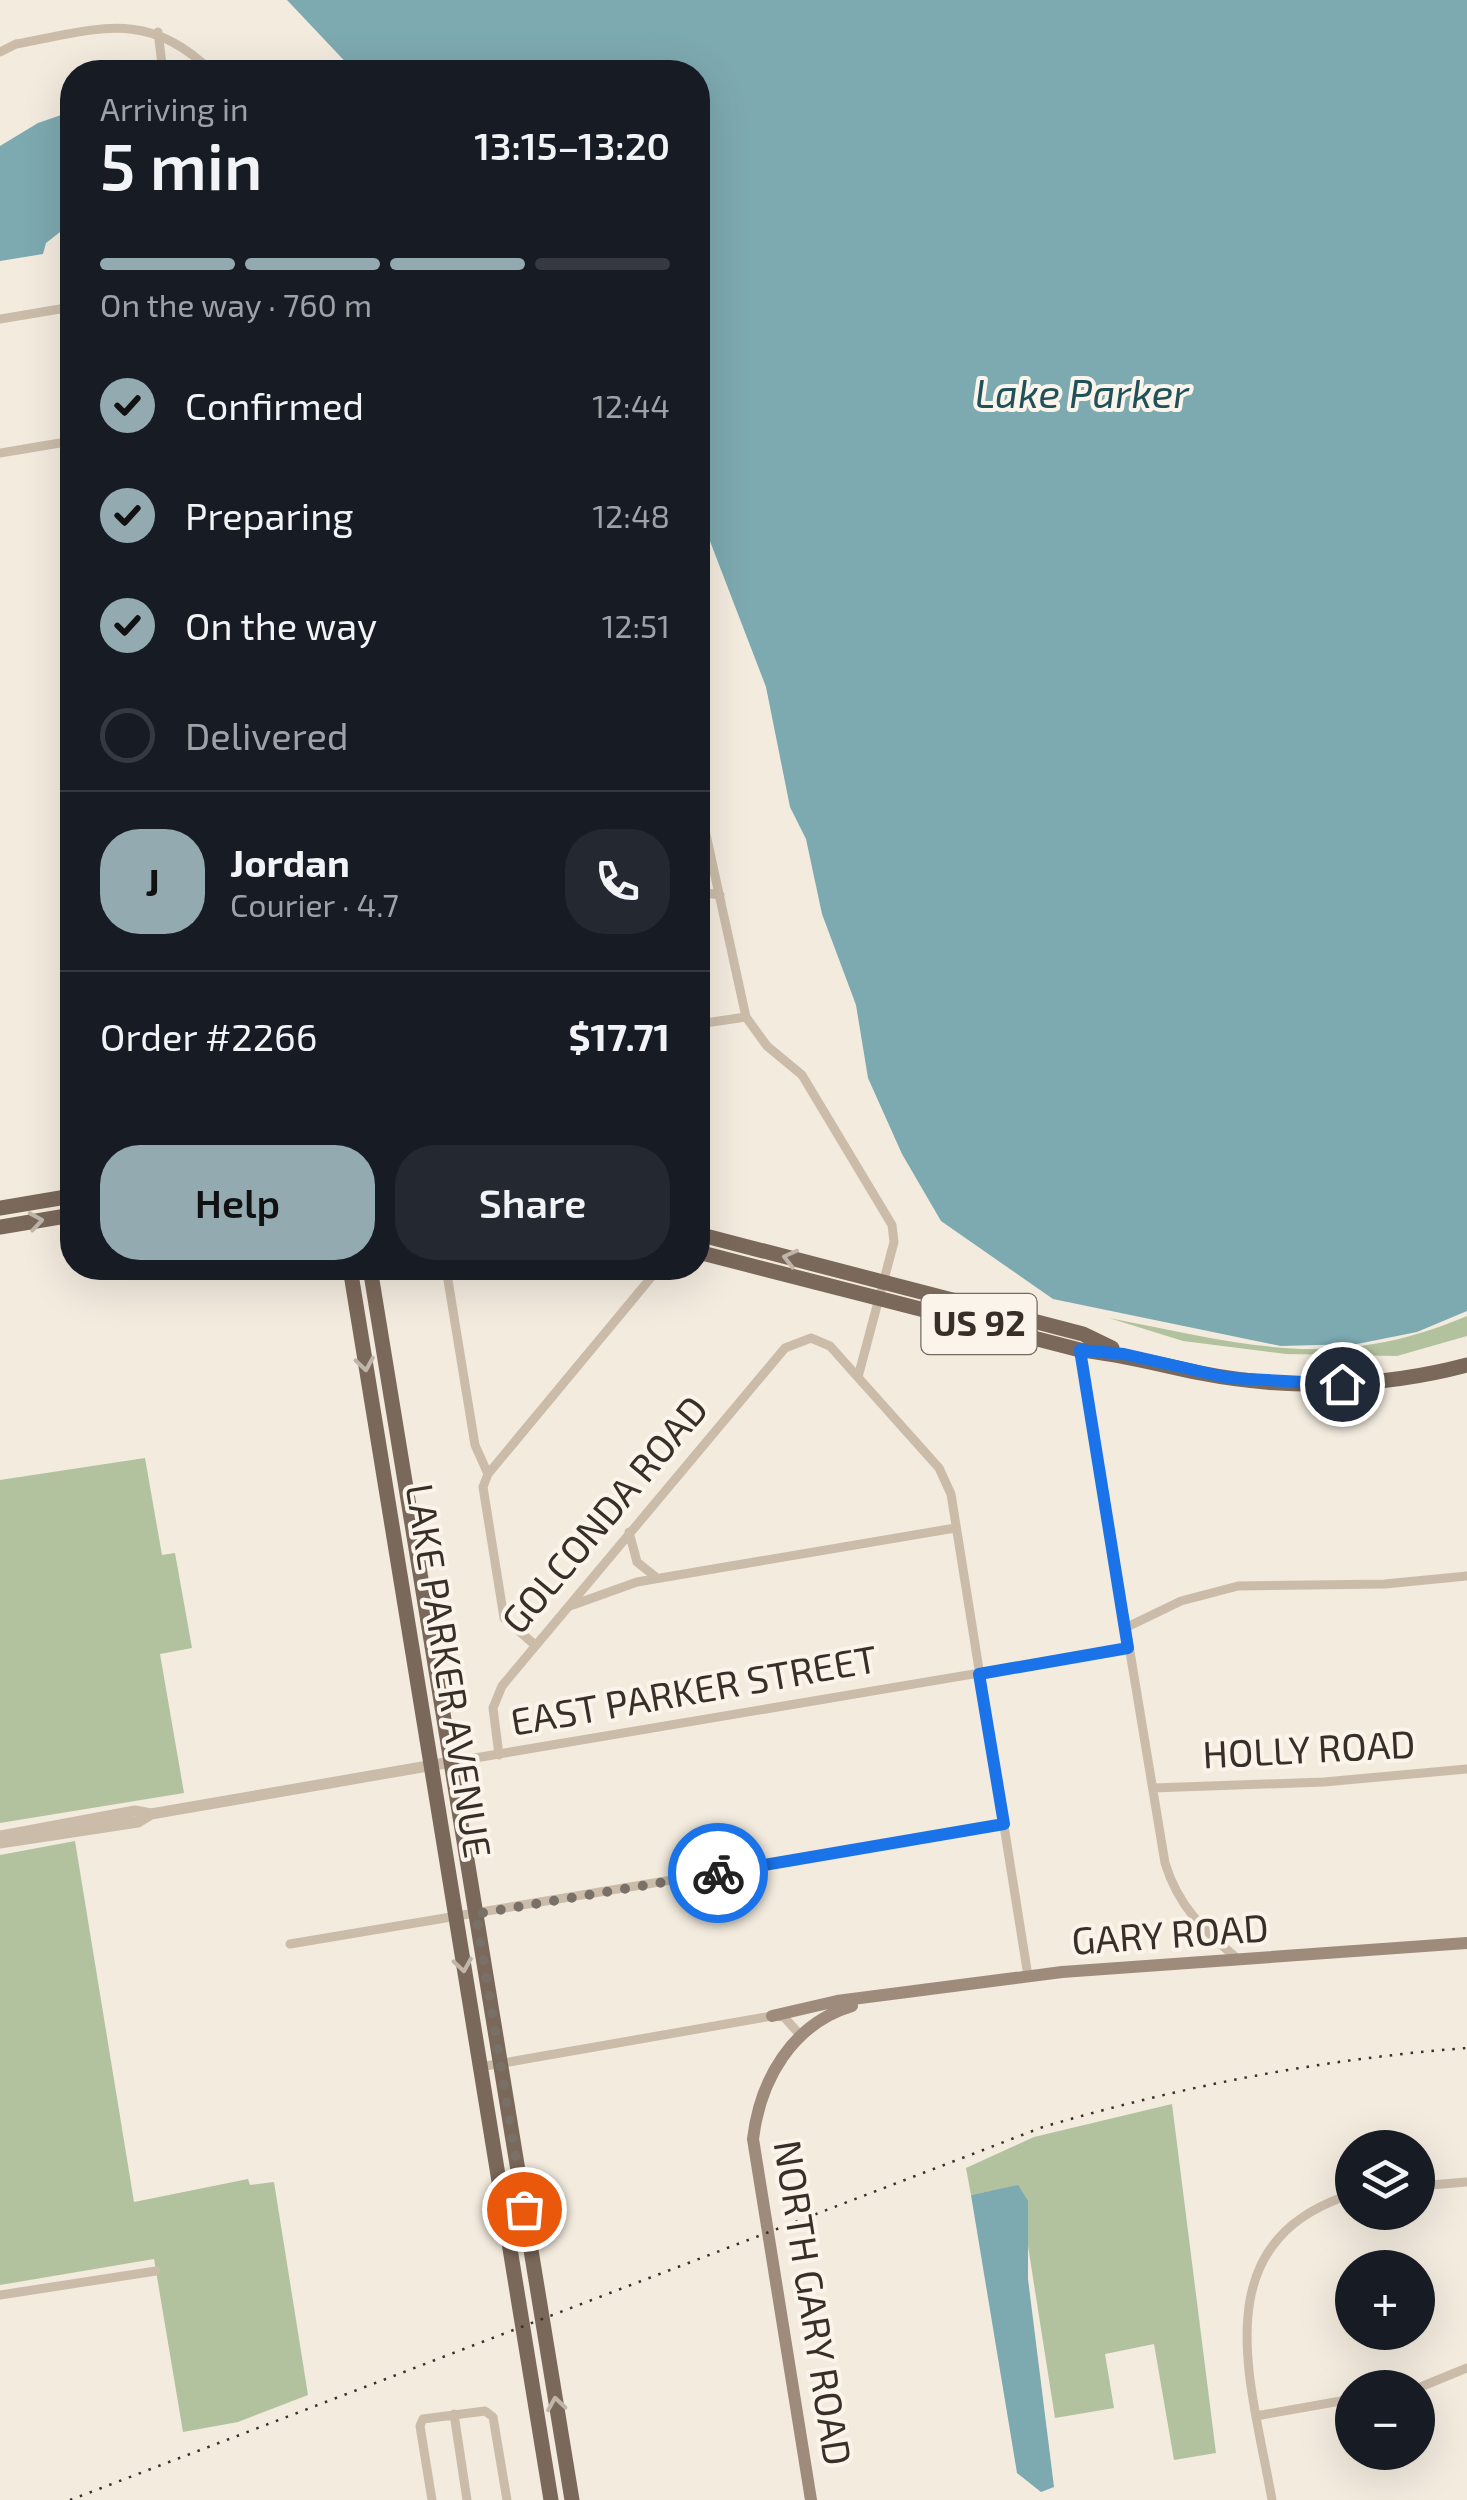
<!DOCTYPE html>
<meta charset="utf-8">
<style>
body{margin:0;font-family:"Exo 2",sans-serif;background:#242831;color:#f1f3f6;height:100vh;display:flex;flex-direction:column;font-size:38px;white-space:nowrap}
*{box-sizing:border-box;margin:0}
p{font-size:32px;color:#9ea1a6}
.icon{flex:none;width:55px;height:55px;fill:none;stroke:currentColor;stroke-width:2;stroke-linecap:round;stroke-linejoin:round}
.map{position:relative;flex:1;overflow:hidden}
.side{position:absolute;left:60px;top:60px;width:650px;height:1220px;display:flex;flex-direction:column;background:#171b24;border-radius:40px;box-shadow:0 10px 40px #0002}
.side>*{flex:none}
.controls{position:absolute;left:1335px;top:2130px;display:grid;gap:20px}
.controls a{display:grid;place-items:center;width:100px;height:100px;border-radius:50%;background:#171b24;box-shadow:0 10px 40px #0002;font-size:50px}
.pin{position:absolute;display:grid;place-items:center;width:85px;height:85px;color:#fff;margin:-42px;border:5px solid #fff;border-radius:50%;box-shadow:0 2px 10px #0007}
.courier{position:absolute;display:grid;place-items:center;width:100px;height:100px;margin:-50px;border:8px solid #1a73e8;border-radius:50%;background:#fff;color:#222;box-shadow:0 2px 12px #0007}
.headline em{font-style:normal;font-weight:600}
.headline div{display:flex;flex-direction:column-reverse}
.headline{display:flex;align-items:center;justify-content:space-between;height:170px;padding:0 40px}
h1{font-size:65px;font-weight:600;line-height:75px}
.bar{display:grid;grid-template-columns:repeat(4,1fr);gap:15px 10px;align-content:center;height:120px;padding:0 40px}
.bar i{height:12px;border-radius:8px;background:#363941}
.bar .current{background:#92aab0}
.bar p{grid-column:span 4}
.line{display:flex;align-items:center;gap:25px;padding:0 40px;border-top:2px solid #363941}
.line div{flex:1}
.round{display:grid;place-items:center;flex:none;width:105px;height:105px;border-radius:40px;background:#242831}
ol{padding:0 40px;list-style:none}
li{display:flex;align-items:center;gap:30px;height:110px}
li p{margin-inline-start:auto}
li .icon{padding:10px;border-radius:50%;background:#92aab0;color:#111;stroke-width:4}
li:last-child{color:#9ea1a6}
li i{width:55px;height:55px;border:5px solid #363941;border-radius:50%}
.cta{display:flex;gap:20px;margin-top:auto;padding:20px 40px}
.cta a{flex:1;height:115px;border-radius:40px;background:#92aab0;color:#111;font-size:40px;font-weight:600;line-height:115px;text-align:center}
.cta a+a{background:#242831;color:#f1f3f6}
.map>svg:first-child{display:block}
.green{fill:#b2c29e}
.water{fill:#7da9b0}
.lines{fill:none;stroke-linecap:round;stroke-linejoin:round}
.minor{stroke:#cbbcaa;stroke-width:9}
.tertiary{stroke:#cbbcaa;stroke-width:11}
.secondary{stroke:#9f8b7b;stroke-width:12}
.primary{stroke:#7a685a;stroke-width:15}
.rail{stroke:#382f29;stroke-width:2.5;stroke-dasharray:2.5 8;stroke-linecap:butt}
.oneway{stroke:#c0b5aa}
.done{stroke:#797168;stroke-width:10;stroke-dasharray:0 18}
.route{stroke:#1a73e8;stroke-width:12}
.labels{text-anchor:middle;stroke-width:8;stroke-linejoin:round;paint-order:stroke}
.shield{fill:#faf4eb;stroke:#726a63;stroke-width:2.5}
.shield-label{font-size:35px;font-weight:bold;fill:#382f29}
.street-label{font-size:38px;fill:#382f29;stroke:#faf4eb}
.water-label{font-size:40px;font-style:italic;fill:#1f515a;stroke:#faf4eb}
</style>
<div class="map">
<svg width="1467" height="2500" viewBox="0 0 1467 2500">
<rect width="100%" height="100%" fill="#f3ebde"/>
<path class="green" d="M1467,1316V1336L1397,1356L1286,1354L1183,1341L1109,1318C1244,1344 1334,1373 1467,1316Z
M145,1458L162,1555L175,1553L192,1648L160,1654L184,1793L0,1823V1480Z
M75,1841L134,2202L248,2179L250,2185L274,2182L308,2395L238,2422L183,2432L154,2259L0,2285V1855Z
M1172,2104L1216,2453L1174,2460L1154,2344L1105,2354L1114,2408L1055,2418L1028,2246V2201L991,2191L971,2195L966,2168L1034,2137Z"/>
<path class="water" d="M287,0H1467V1311L1417,1332L1357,1344L1281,1346L1053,1299L941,1221L902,1154L868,1078L856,1005L822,914L806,839L790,807L766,687L698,510V72H355Z
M64,114H72V151L65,159L69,225L46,243L43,254L0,261V146L38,123Z
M1018,2185L1028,2201V2279L1054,2487L1041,2492L1017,2473L971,2195Z"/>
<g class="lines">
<path class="minor" d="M158,32L163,72
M0,52L16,44C98,29 148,8 212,72
M0,319L72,307
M0,453L72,441
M698,798L746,1017L767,1046L802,1075L892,1225L894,1242L858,1377
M698,892L720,895
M698,1024L746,1017
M446,1268L475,1445L488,1474
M1080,1350L1165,1863C1178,1906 1204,1931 1238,1959
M629,1532L637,1562L657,1578
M570,1606L637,1582L955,1528
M1125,1628L1181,1601L1238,1586L1385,1584L1467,1576
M535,1645L504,1618L483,1487L488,1474L659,1268
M499,1755L493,1708L502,1686L785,1348L811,1338L830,1346L939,1468L951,1494L1028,1976
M451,1762L1128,1648
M1153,1788L1324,1782L1467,1769
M290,1944L1005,1824
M480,2067L772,2016L784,2017L801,2036
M1418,2186L1467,2182
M0,2295L156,2271
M1418,2388L1467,2368
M454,2414L467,2500
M1256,2416L1352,2399
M432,2500L420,2426L423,2419L485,2411L493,2417L507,2500
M1272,2500C1252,2384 1200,2242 1352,2194"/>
<path class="tertiary" d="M0,1836L135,1811L151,1814L451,1762
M0,1843L138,1822L151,1814"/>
<path class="secondary" d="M772,2016L837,2001L1062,1972L1467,1943
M811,2500L753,2139C760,2080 792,2024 852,2006"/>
<path class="primary" d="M0,1208L72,1196
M0,1227L72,1215
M698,1234L1083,1334L1112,1348
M698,1252L1080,1350C1122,1354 1160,1365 1200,1373C1287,1390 1381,1388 1467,1365
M350,1268L551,2500
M370,1268L572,2500"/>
<path class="rail" d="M70,2500L1043,2127C1182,2086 1322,2059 1467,2048"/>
</g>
<defs><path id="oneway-chevron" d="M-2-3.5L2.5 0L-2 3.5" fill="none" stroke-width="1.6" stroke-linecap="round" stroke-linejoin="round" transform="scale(2.5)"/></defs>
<g class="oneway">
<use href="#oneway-chevron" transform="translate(36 1221) rotate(-9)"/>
<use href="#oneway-chevron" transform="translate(790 1258) rotate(-166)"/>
<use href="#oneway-chevron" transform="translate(365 1364) rotate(81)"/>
<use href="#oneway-chevron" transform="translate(463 1965) rotate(81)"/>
<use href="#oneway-chevron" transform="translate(556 2404) rotate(-99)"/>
</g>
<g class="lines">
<path class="done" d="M524,2209L476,1914L718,1873"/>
<path class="route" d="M718,1873L1004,1824L979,1674L1128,1648L1080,1350L1124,1354L1229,1378L1342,1384"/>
</g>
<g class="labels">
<rect class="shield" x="921.5" y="1294" width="115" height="60" rx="8"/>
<g class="shield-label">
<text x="979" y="1336">US 92</text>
</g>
<g class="street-label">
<text transform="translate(605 1515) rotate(-50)" y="13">GOLCONDA ROAD</text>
<text transform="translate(448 1671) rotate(81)" y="13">LAKE PARKER AVENUE</text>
<text transform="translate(694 1691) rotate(-10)" y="13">EAST PARKER STREET</text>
<text transform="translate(1309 1750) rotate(-3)" y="13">HOLLY ROAD</text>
<text transform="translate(1170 1935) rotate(-4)" y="13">GARY ROAD</text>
<text transform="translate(812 2303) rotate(81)" y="13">NORTH GARY ROAD</text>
</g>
<g class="water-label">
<text x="1082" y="408">Lake Parker</text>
</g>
</g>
</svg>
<div class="controls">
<a><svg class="icon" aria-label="layers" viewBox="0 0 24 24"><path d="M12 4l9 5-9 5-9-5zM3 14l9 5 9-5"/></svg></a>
<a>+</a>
<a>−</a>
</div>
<div class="pin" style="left:524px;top:2209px;background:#ea580c"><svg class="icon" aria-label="bag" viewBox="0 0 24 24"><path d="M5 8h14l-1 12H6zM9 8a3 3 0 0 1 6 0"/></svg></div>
<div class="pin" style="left:1342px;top:1384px;background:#1f2937"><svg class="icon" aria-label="home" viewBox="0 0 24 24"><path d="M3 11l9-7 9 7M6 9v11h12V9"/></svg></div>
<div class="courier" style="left:718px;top:1873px"><svg class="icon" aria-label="bike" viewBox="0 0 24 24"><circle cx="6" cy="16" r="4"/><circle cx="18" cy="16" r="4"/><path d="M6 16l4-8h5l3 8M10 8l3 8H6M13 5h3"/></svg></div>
<section class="side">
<div class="headline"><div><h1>5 min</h1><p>Arriving in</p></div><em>13:15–13:20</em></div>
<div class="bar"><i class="current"></i><i class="current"></i><i class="current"></i><i></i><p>On the way · 760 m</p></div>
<ol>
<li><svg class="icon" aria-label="check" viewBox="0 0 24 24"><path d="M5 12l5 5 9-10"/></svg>Confirmed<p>12:44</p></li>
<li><svg class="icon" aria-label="check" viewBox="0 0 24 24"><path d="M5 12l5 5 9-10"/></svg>Preparing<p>12:48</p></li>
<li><svg class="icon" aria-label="check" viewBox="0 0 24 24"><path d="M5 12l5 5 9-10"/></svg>On the way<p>12:51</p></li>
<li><i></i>Delivered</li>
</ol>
<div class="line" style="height:180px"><b class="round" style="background:#92aab0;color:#111">J</b><div><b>Jordan</b><p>Courier · 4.7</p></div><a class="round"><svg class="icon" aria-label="phone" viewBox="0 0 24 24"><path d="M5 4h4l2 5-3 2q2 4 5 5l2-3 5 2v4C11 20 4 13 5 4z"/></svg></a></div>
<div class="line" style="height:130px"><div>Order #2266</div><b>$17.71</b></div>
<div class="cta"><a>Help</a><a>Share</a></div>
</section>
</div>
